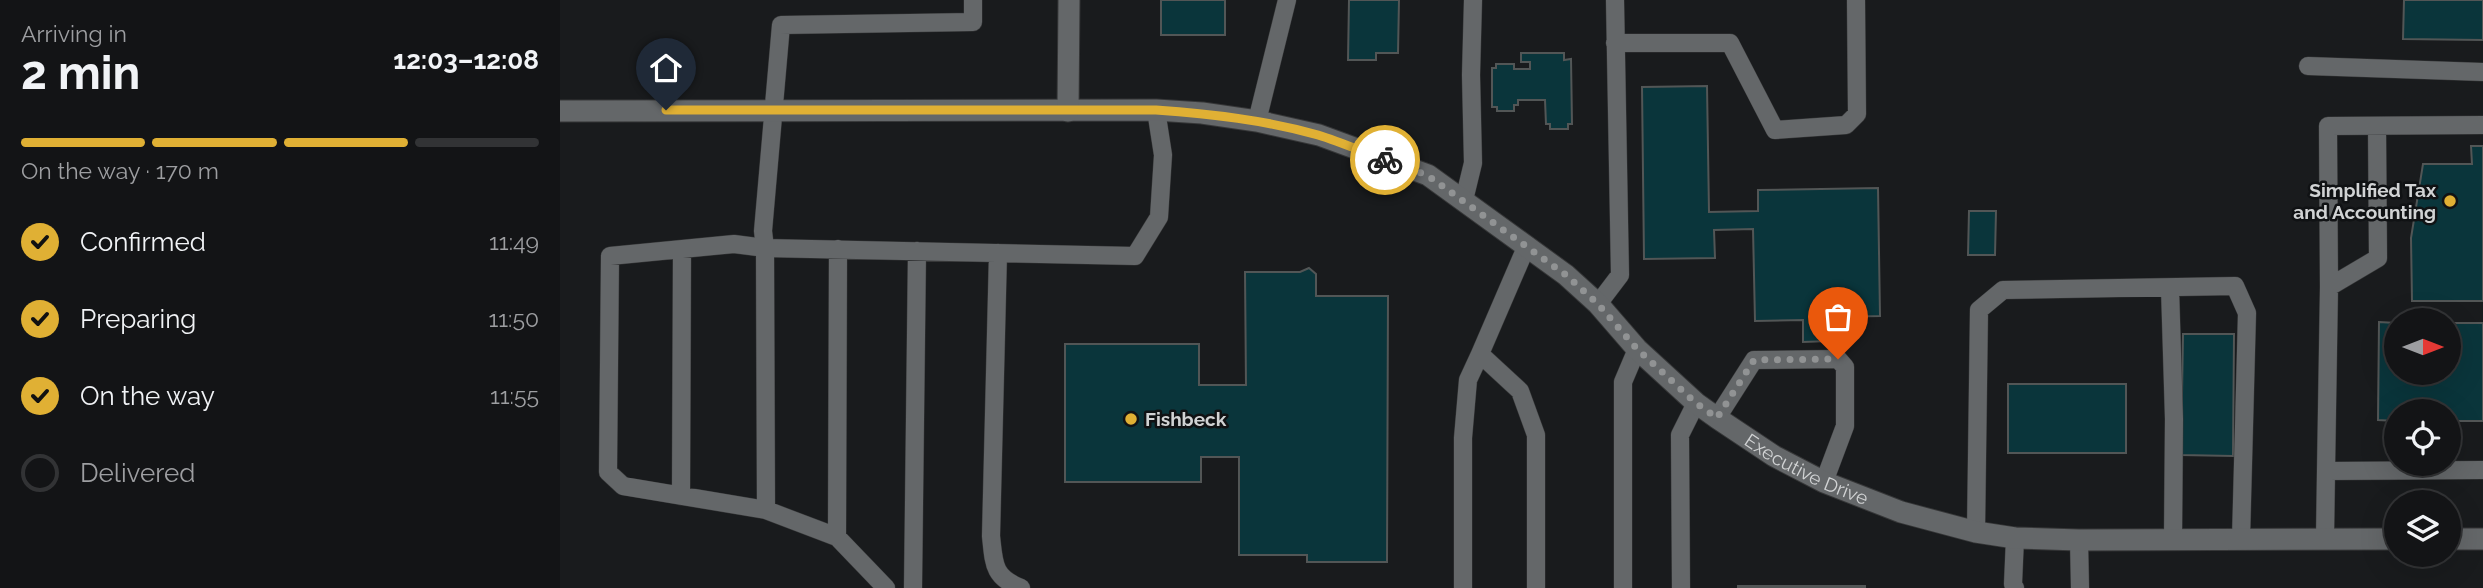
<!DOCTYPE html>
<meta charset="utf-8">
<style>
body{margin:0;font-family:Raleway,sans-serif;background:#202123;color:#f1f3f6;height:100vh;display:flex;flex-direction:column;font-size:26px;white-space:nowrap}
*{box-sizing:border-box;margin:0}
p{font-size:23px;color:#9d9ea1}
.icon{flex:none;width:38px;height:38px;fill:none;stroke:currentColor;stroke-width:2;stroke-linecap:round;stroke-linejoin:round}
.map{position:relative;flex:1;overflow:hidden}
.panel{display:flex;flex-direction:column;background:#131416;width:560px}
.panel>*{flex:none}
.needle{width:46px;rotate:90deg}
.controls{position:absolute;left:1824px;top:308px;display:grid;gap:14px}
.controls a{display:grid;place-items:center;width:77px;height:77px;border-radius:50%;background:#131416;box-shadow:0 7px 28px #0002,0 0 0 2px #323335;font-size:35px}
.pin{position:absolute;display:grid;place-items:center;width:60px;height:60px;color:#fff;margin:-72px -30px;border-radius:50% 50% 50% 0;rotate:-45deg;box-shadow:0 0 7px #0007}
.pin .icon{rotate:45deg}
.courier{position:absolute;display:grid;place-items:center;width:70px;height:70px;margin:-35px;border:5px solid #e0b034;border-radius:50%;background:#fff;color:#222;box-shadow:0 2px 9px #0007}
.overview em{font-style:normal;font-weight:700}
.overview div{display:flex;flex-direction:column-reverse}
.overview{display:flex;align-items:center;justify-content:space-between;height:119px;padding:0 21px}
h1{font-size:46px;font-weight:700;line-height:52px}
.bar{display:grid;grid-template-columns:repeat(4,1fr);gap:10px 7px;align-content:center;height:84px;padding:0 21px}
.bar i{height:9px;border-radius:5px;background:#323335}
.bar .active{background:#e0b034}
.bar p{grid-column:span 4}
ol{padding:0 21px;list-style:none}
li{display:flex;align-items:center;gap:21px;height:77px}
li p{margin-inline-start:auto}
li .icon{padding:7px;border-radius:50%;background:#e0b034;color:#111;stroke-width:4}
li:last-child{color:#9d9ea1}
li i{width:38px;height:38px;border:4px solid #323335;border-radius:50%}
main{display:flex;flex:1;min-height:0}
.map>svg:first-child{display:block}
.building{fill:#0a353b;stroke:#525656;stroke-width:2}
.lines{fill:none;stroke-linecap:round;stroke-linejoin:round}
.service-casing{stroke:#363738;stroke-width:19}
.minor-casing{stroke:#363738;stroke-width:23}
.service{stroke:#646769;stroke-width:18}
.minor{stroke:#646769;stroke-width:21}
.done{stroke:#919394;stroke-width:7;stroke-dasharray:0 12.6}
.route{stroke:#e0b034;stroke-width:9}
.poi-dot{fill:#e0b034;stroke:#101214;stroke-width:2.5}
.labels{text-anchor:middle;stroke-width:5;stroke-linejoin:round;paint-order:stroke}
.poi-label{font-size:19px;font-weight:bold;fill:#d1d3d4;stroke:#101214;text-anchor:end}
.street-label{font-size:19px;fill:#d1d3d4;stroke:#101214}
</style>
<main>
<section class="panel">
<div class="overview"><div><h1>2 min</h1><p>Arriving in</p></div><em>12:03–12:08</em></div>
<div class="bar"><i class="active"></i><i class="active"></i><i class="active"></i><i></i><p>On the way · 170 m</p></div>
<ol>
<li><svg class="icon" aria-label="check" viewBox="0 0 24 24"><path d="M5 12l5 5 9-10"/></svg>Confirmed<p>11:49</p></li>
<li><svg class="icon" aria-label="check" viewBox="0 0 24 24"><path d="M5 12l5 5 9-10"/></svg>Preparing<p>11:50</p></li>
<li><svg class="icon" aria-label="check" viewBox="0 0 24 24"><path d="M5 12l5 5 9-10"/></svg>On the way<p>11:55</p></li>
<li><i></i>Delivered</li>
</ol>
</section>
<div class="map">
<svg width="1923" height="588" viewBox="0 0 1923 588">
<rect width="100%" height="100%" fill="#191b1d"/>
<path class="building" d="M601,0H665V35H601Z
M789,0H839L838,53H816V60H788Z
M1844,0H1923V40L1843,39Z
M961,53H1004V60L1011,59L1012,124H1008V129H990V124H986L985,100H958V105H954V111H937V107H932V68H936V64H954V69H970V62H961Z
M1147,86L1149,212L1198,211V190L1318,188L1320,316L1269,317V341L1243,342V320L1195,321L1193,229L1154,230L1155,258L1084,259L1082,87Z
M1911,146H1923V301H1852L1851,238L1863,164H1912Z
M1409,211H1436L1435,255H1408Z
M749,268L756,274V296H828L827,562H747V555H679V457H641V482H505V344H639V385H686L685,272H740Z
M1819,322L1836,323V373H1888V323H1923V421H1888V411H1836V421L1818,420Z
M1623,334H1674L1673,456L1621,455Z
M1448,384H1566V453H1448Z
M1178,586H1305V588H1178Z"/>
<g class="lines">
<g class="service-casing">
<path id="service" d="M1055,43H1170L1215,130L1286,125L1297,114L1296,0
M1748,66L1923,72
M697,121L727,0
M904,200L913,163L911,75L913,0
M967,245L920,354L960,391L976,435V588
M438,253L431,536C434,564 433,577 461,588
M1769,287L1818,258L1817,126
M1610,288L1614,419L1613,540
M1038,304L1060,275L1055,0
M1157,418L1194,360L1278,359L1285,367V426L1264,482
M1766,471L1769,287L1768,126L1923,125
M121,496L122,249
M206,510L205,248L575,256L599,217L603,155L596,110
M1416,532L1419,310L1443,290L1675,286L1687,313L1681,539
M277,537L278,249
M1455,538L1453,584L1455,588
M1765,539L1766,471L1923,470
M1519,540L1520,588
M326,588L277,537L206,510L63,486L48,472L50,256L174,244L205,248L203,231L221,25L413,22V0
M353,588L357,251
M903,588V438L908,380L920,354
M1063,588V382L1077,349
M1121,588L1120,435L1136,403"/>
</g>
<g class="minor-casing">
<g id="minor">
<path id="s1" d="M0,111L596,110L642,113L697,121L759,135L868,175L1006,275L1038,304L1077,349L1136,403L1157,418L1214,456L1264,482L1341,512L1416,532L1455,538L1519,540L1836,539"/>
<path d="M508,111L509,0"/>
<path d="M1888,539H1923"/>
</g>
</g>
<use href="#service" class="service"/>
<use href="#minor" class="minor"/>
</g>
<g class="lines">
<path class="done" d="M825,160L867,175L1006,275L1038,304L1077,349L1136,403L1157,418L1194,360L1278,359"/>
<path class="route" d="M106,110H596C651,114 705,120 758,135C781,142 803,152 825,160"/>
</g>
<g class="poi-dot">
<circle cx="1890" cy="201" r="7"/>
<circle cx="571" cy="419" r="7"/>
</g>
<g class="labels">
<g class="poi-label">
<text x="1876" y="197">Simplified Tax<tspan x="1876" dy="22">and Accounting</tspan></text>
<text x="585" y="426" text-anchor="start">Fishbeck</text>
</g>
<g class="street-label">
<text dy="7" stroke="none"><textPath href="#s1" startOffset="1360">Executive Drive</textPath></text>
</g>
</g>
</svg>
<div class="controls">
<a><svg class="needle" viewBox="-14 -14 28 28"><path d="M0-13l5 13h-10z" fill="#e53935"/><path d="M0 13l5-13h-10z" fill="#9d9ea1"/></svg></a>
<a><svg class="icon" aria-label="locate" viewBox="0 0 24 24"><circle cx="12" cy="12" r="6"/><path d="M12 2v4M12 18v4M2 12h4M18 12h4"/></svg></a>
<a><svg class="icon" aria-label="layers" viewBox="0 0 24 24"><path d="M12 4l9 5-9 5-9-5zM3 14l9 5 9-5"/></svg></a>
</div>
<div class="pin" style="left:1278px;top:359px;background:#ea580c"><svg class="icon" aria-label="bag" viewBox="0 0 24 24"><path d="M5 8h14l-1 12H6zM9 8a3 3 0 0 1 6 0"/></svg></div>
<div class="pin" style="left:106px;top:110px;background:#1f2937"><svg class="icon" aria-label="home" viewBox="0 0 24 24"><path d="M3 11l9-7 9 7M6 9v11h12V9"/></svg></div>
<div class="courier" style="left:825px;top:160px"><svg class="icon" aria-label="bike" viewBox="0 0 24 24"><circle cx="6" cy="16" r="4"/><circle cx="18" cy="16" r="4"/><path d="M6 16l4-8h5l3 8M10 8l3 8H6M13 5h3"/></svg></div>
</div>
</main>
